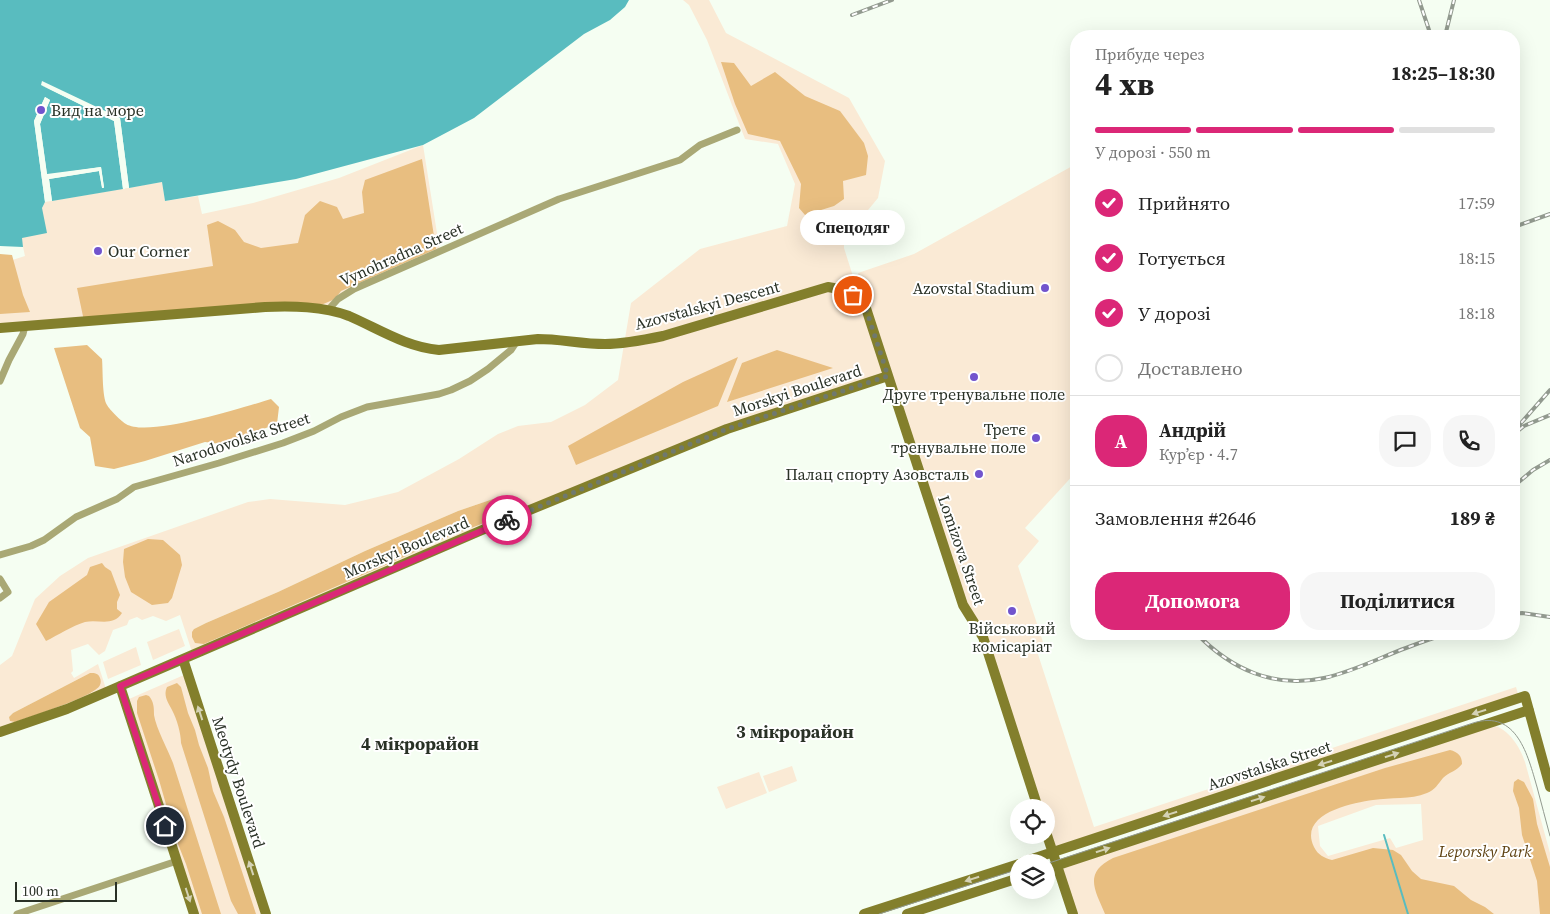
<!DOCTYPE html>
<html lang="uk">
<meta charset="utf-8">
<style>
body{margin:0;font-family:"Source Serif 4",serif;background:#f6f6f6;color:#222;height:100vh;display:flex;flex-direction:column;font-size:19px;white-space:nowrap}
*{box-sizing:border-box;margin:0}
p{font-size:16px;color:#767676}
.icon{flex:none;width:28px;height:28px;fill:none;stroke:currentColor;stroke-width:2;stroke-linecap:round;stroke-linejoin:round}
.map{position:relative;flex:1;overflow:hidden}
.details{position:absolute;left:1070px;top:30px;width:450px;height:610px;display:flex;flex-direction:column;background:#fff;border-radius:20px;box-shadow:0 5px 20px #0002}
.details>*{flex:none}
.fabs{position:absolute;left:1010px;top:799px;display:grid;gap:10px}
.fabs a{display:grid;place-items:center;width:45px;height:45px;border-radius:50%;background:#fff;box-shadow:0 5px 20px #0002;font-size:25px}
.scale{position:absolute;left:15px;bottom:12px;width:102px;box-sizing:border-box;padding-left:5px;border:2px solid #293126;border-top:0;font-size:14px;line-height:18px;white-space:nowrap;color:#293126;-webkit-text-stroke:4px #fff;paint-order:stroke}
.pin{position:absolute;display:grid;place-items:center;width:42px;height:42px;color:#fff;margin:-21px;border:2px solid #fff;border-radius:50%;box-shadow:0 1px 5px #0007}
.courier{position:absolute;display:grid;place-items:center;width:50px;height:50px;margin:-25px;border:4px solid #db2777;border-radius:50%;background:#fff;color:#222;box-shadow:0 1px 6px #0007}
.bubble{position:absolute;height:35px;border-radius:18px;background:#fff;box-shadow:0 5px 20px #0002;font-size:16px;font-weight:700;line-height:35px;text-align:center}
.head em{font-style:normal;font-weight:700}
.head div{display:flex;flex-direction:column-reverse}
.head{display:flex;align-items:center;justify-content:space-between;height:85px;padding:0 25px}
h1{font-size:32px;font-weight:700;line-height:38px}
.bar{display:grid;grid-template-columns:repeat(4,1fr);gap:8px 5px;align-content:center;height:60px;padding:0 25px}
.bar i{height:6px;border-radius:4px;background:#e0e0e0}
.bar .on{background:#db2777}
.bar p{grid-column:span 4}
.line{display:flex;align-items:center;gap:12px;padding:0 25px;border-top:1px solid #e0e0e0}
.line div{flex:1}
.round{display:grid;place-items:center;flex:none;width:52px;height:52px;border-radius:20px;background:#f6f6f6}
ol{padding:0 25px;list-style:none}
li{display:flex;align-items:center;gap:15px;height:55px}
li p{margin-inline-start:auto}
li .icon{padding:5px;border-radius:50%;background:#db2777;color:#fff;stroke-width:4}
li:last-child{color:#767676}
li i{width:28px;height:28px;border:2px solid #e0e0e0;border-radius:50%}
.action{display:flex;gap:10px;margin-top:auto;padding:10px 25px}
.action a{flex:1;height:58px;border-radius:20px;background:#db2777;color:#fff;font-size:20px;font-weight:700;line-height:58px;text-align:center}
.action a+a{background:#f6f6f6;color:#222}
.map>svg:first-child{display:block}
.green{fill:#faead5;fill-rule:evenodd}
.forest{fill:#e8be80}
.water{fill:#59bcbf}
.pier{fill:#f5fef2}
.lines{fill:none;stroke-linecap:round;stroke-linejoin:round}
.stream{stroke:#59bcbf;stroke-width:2}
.street{stroke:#a9a875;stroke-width:7}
.secondary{stroke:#837f2c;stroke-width:10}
.tram{stroke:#929a8f;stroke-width:1}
.rail-casing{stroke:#929a8f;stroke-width:4}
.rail{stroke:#fff;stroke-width:2;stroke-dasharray:5.5;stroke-linecap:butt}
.oneway{fill:#d4d2b5}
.done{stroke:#70796d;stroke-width:5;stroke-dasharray:0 9}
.route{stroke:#db2777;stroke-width:6}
.poi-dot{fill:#7154cd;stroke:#fff;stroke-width:2}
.labels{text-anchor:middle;stroke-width:4;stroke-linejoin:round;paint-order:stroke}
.poi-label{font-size:16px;fill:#293126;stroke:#fff;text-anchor:end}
.street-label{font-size:16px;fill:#293126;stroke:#fff}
.park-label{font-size:16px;font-style:italic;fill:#5f4313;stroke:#fff}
.neighbourhood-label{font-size:18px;font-weight:bold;fill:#293126;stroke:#fff}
</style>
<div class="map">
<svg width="1550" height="914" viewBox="0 0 1550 914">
<rect width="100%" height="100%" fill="#f5fef2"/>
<path class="green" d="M683,0H709L726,33L849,98L885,161L878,198L844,239V248L884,374L725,426L192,652L180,615L166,621L153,616L142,620L137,617L129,620L127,625L113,630L105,651L99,655L88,644L71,650L73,671L71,673L74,678L98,664L106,689L0,729V665L12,656L35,599L60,576L88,558L248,502L270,499L345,505L398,492L459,459L498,434L518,426L551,422L585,405L618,380L631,303L700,249L787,226L795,184L778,144L745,139L707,40L689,5ZM493,499L487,522L433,543L404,557L204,644L194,629L206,623L278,592L365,551L458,511ZM90,673L66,704L15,722L9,717L13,713Z
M423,145L440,252L354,289L328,310L282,307L0,328V264L25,256L21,238L42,208L45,202L162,182L165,201L198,196L202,214L253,203L339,178Z
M1076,164V472L1025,528L1039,541L1018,566L1043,642L1035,645L1094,827L1516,687L1518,694L1055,848L1046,822V808L1041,807L965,601L858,273L914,254Z
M179,629L185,646L153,660L147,642Z
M136,647L141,665L108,679L103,662Z
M184,675L261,914H198L129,699Z
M1492,725C1509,729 1520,747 1525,762L1550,853V914H1076L1060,868ZM1421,804L1423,840L1396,848L1390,838L1328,856L1320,846L1318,826L1376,805Z
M792,766L797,781L769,792L763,776Z
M759,772L767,793L726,809L717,787Z"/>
<path class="forest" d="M721,62L734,63L751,86L775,72L805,96L840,111L864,143L868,156L866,175L843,181L844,199L834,206L805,215L799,208L801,184L780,141L748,134L735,104Z
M422,159L436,249L341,291L335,299L321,305L84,321L77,288L213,266L207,225L218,221L235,230L244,242L261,248L298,243L305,215L320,201L337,207L343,219L364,213L362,192L365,180Z
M0,254L12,255L23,295L30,312L0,314Z
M87,345L102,359C103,370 102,397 107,405C109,409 122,422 126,424C148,438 245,407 271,399L279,407L277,424L221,444L205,442L145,461L114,469L95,466L90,437L80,428L54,348Z
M777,350L833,368L727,402L742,363Z
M738,357L718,406L576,465L568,446L683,382Z
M493,499C501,500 506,504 505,513L502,516L433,543L404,557L204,644L195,643L192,637V632L194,629L206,623L278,592L365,551L458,511Z
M148,539L163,540L180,555L182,565L172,598L168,603L152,605L131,592L125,577L123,562L124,549Z
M102,563L105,567L111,571L120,595L117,602V609L122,613C113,627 99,619 85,622C72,626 58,635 46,641L36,624L49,602L87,575L90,567Z
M90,673C95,673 98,673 100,678C101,680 101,683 100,685C96,696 29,717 15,722L10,721L9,717L13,713Z
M177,683L181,687L188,713L195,730L199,745L208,768L213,791L224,817L256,914H238L231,901L181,743C181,734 177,719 172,710C168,702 163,696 167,687Z
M146,695L149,696C154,702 154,708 154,715C156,728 168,750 173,763L221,914H202L186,864L176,839L159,780L137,713V701L139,697Z
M1450,750C1458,752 1462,756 1462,764C1457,771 1449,772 1443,778C1438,784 1435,790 1427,793C1410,800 1391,797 1373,800C1351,803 1298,814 1314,847C1318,855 1324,858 1332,860L1373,848L1393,850L1401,855L1412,871L1421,879L1454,886L1471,900L1485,907L1494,914H1105C1095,890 1083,873 1113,858L1385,768Z
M1518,779L1524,782L1533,799L1537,824L1550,867V914H1540L1537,881L1522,835L1519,808L1513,791L1514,782Z"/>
<path class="water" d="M0,0H629L625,7L610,20L584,34L474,118L423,145L296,179L165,201L162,182L129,188L120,118L41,85L114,121L123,189L52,201L49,179L99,171L102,187H104L101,167L47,175L40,124L50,100L45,97L34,121L45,202L42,208L47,233L22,238L23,247L0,246Z"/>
<path class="pier" d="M42,81L120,118L129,188H127L118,120L93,108L116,121L125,189H123L114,121L41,85Z
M45,97L50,100L40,124L47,174L101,167L104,188H102L99,171L49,179L52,201H49L47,177L44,175L37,124L47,101H46L36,122L47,201L45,202L34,121Z"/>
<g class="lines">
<path class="stream" d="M1384,835L1408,914"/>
<path class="street" d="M328,310L338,299L354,289L559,199L680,160L700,145L737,130
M0,381L9,360L23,334L25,326
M0,555L31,546L44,540L76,517L117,499L134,487L219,463L283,443L314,431L341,417L367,407L439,394L451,390L470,381L488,369L511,350L517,341
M0,579L8,592L0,598
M17,914L177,861"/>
<path class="secondary" d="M0,328L265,307C292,306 323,306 349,316C379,329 406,347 439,350L538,339C560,339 582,344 605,344C624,344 644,340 663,336L828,287L839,289L863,299L963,605L983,637L1038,808
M183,659L266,914
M120,686L194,914
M0,732L67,709L503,521L727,429L888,376
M1046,832L1073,914
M1023,862L1525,696L1550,787
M1046,869L1529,710
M864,914L1019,864
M907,914L1019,878"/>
<path class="tram" d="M1046,864L1473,723C1517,709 1528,756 1537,787C1541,803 1546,820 1550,836
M879,914L1019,869"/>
<g class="rail-casing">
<path id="rail" d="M1419,0L1431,36
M852,15L892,0
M1445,36L1454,0
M1514,227L1550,214
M1519,430L1524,426L1550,415
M1514,431L1550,390
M1514,486L1533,470L1550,460
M1514,614L1522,613L1550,617
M1197,634C1231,669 1274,689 1324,678C1352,672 1379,658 1406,648C1419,643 1433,638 1446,634"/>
</g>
<use href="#rail" class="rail"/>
</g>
<defs><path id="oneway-solid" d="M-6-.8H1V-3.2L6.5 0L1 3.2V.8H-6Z" transform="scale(1.25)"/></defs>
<g class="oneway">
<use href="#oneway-solid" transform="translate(1479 712) rotate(162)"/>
<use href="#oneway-solid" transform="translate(200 713) rotate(-108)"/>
<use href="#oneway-solid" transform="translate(1392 755) rotate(-18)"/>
<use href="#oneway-solid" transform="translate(1325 763) rotate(162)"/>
<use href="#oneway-solid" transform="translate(1258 799) rotate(-18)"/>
<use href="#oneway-solid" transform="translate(1170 814) rotate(162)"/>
<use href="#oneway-solid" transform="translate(1103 850) rotate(-18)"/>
<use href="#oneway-solid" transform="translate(251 868) rotate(-108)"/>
<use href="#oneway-solid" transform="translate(972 879) rotate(162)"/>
<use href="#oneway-solid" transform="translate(188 895) rotate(72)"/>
</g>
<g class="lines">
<path class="done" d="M507,520L727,429L888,376L863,300L853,295"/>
<path class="route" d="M165,826L120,686L507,520"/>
</g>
<g class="poi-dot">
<circle cx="41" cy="110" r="5"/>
<circle cx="98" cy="251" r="5"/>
<circle cx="1045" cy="288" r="5"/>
<circle cx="974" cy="377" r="5"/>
<circle cx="1036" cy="438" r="5"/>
<circle cx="979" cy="474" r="5"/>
<circle cx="1012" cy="611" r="5"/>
</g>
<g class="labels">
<g class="poi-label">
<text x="51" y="116" text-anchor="start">Вид на море</text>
<text x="108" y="257" text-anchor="start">Our Corner</text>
<text x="1035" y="294">Azovstal Stadium</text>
<text x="974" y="400" text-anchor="middle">Друге тренувальне поле</text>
<text x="1026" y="435">Третє<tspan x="1026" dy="18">тренувальне поле</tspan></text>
<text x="969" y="480">Палац спорту Азовсталь</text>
<text x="1012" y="634" text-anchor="middle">Військовий<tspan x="1012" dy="18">комісаріат</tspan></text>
</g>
<g class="street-label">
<text transform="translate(401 254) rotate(-24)" y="6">Vynohradna Street</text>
<text transform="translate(707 305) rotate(-15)" y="6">Azovstalskyi Descent</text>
<text transform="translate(797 390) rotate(-18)" y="6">Morskyi Boulevard</text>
<text transform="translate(241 439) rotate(-18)" y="6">Narodovolska Street</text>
<text transform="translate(406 547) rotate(-23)" y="6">Morskyi Boulevard</text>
<text transform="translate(962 550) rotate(71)" y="6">Lomizova Street</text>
<text transform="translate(1269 765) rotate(-18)" y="6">Azovstalska Street</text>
<text transform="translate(239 782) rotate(72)" y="6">Meotydy Boulevard</text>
</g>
<g class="park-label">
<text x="1485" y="857">Leporsky Park</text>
</g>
<g class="neighbourhood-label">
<text x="795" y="738">3 мікрорайон</text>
<text x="420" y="750">4 мікрорайон</text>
</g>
</g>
</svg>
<div class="fabs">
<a><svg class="icon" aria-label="locate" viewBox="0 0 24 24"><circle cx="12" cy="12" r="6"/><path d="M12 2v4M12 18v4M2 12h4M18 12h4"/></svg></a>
<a><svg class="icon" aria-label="layers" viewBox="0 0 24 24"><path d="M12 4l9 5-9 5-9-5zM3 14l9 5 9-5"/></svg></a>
</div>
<div class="scale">100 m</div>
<div class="pin" style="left:853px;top:295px;background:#ea580c"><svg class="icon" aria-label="bag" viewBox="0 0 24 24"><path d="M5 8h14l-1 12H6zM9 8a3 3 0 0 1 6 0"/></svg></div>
<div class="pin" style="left:165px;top:826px;background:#1f2937"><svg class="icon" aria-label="home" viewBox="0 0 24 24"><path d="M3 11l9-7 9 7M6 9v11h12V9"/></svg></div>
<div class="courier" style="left:507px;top:520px"><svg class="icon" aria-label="bike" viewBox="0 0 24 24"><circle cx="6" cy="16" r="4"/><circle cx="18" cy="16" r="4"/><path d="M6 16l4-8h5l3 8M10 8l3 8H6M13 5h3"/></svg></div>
<div class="bubble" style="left:800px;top:210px;width:105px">Спецодяг</div>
<section class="details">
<div class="head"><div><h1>4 хв</h1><p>Прибуде через</p></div><em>18:25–18:30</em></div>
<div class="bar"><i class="on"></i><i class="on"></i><i class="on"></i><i></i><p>У дорозі · 550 m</p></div>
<ol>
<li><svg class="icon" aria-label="check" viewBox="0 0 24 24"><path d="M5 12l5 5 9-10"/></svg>Прийнято<p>17:59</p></li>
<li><svg class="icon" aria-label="check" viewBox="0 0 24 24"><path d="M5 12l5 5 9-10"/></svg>Готується<p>18:15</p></li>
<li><svg class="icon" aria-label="check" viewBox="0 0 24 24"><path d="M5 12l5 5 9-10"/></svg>У дорозі<p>18:18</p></li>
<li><i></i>Доставлено</li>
</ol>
<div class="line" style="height:90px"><b class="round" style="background:#db2777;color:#fff">А</b><div><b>Андрій</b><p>Кур’єр · 4.7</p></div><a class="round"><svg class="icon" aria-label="chat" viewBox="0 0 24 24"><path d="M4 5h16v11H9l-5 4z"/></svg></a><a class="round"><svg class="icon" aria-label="phone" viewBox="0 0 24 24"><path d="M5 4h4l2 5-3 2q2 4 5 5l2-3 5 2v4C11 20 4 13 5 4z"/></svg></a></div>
<div class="line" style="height:65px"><div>Замовлення #2646</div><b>189 ₴</b></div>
<div class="action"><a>Допомога</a><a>Поділитися</a></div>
</section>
</div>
